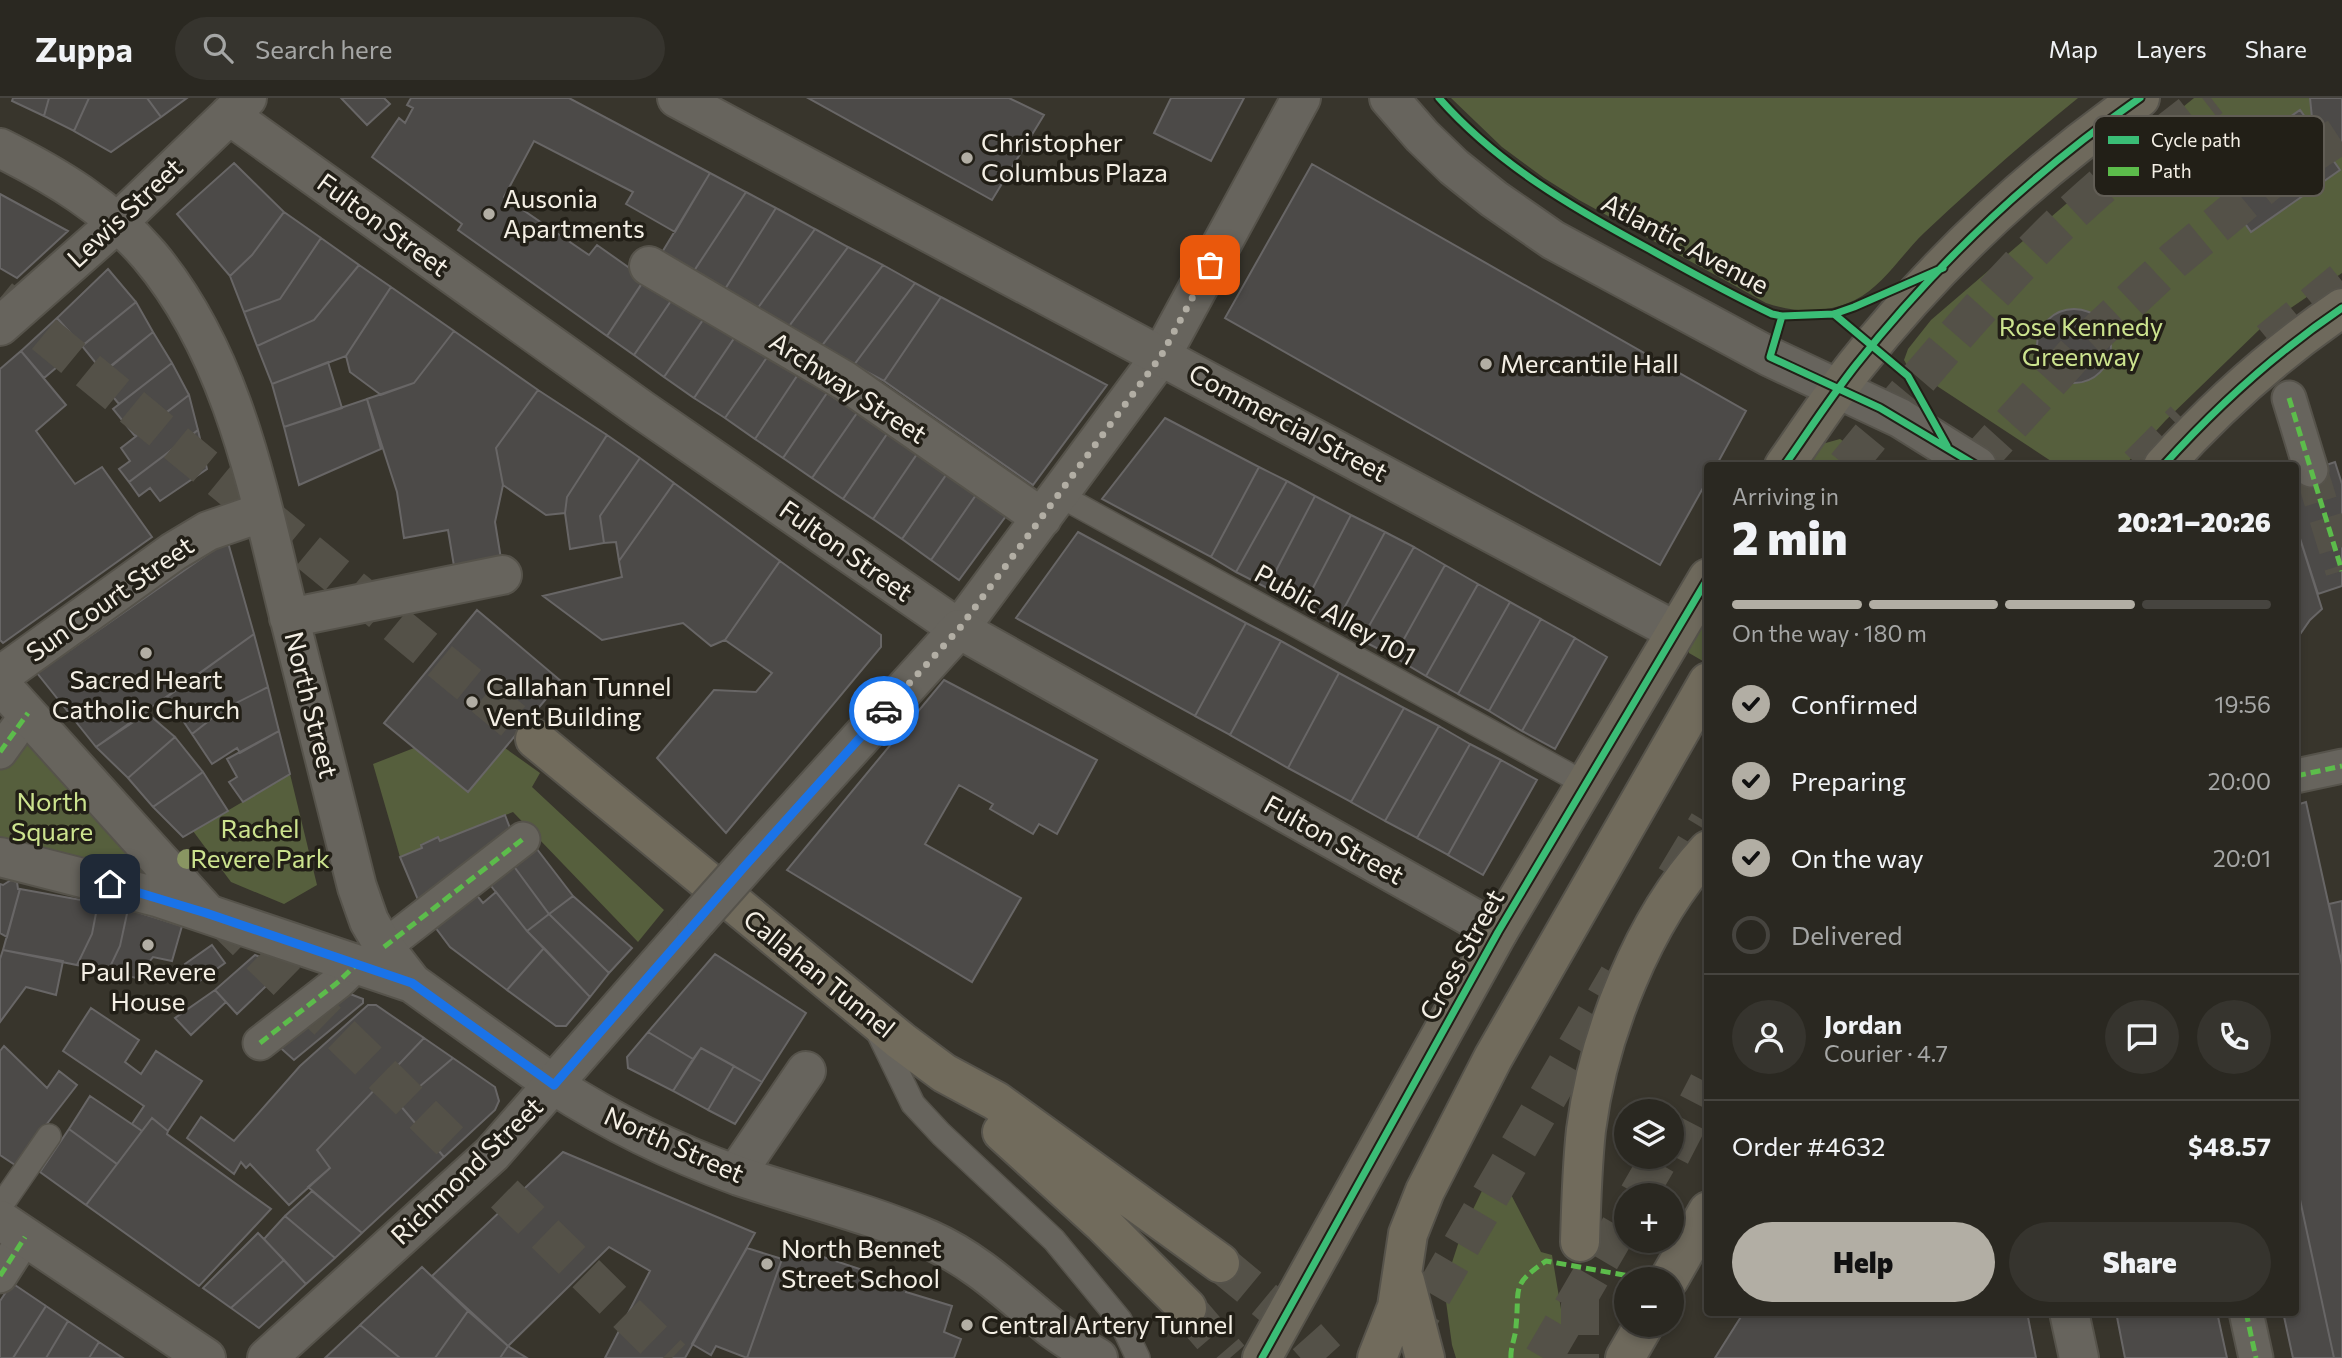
<!DOCTYPE html>
<meta charset="utf-8">
<style>
body{margin:0;font-family:Commissioner,sans-serif;background:#36342e;color:#f1f3f6;height:100vh;display:flex;flex-direction:column;font-size:26px;white-space:nowrap}
*{box-sizing:border-box;margin:0}
p{font-size:23px;color:#a5a6a5}
.icon{flex:none;width:38px;height:38px;fill:none;stroke:currentColor;stroke-width:2;stroke-linecap:round;stroke-linejoin:round}
.map{position:relative;flex:1;overflow:hidden}
.side{position:absolute;left:1704px;top:364px;width:595px;height:854px;display:flex;flex-direction:column;background:#2a2821;border-radius:7px;box-shadow:0 4px 10px #0003,0 0 0 2px #46443f}
.side>*{flex:none}
.buttons{position:absolute;left:1614px;top:1001px;display:grid;gap:14px}
.buttons a{display:grid;place-items:center;width:70px;height:70px;border-radius:50%;background:#2a2821;box-shadow:0 4px 10px #0003,0 0 0 2px #46443f;font-size:35px}
.pin{position:absolute;display:grid;place-items:center;width:60px;height:60px;color:#fff;margin:-30px;border-radius:14px;box-shadow:0 4px 10px #0006}
.courier{position:absolute;display:grid;place-items:center;width:70px;height:70px;margin:-35px;border:5px solid #1a73e8;border-radius:50%;background:#fff;color:#222;box-shadow:0 2px 9px #0007}
.summary em{font-style:normal;font-weight:800}
.summary div{display:flex;flex-direction:column-reverse}
.summary{display:flex;align-items:center;justify-content:space-between;height:119px;padding:0 28px}
h1{font-size:46px;font-weight:800;line-height:52px}
.bar{display:grid;grid-template-columns:repeat(4,1fr);gap:10px 7px;align-content:center;height:84px;padding:0 28px}
.bar i{height:9px;border-radius:5px;background:#46443f}
.bar .selected{background:#b2aea4}
.bar p{grid-column:span 4}
.line{display:flex;align-items:center;gap:18px;padding:0 28px;border-top:2px solid #46443f}
.line div{flex:1}
.round{display:grid;place-items:center;flex:none;width:74px;height:74px;border-radius:37px;background:#36342e}
ol{padding:0 28px;list-style:none}
li{display:flex;align-items:center;gap:21px;height:77px}
li p{margin-inline-start:auto}
li .icon{padding:7px;border-radius:50%;background:#b2aea4;color:#111;stroke-width:4}
li:last-child{color:#a5a6a5}
li i{width:38px;height:38px;border:4px solid #46443f;border-radius:50%}
.cta{display:flex;gap:14px;margin-top:auto;padding:14px 28px}
.cta a{flex:1;height:80px;border-radius:42px;background:#b2aea4;color:#111;font-size:28px;font-weight:800;line-height:80px;text-align:center}
.cta a+a{background:#36342e;color:#f1f3f6}
header{display:flex;align-items:center;gap:42px;box-sizing:border-box;height:98px;padding:0 35px;background:#2a2821;border-bottom:2px solid #46443f}
header strong{font-size:33px}
nav{display:flex;gap:38px;margin-inline-start:auto;font-size:24px}
.search{width:490px;height:63px;background:#36342e;display:flex;align-items:center;gap:18px;box-sizing:border-box;padding:0 24px;border-radius:38px;color:#a5a6a5;font-size:26px}
.map>svg:first-child{display:block}
.green{fill:#565f3d}
.building{fill:#4c4a48;stroke:#686666;stroke-width:2}
.lines{fill:none;stroke-linecap:round;stroke-linejoin:round}
.pedestrian-tunnel{stroke:#545148;stroke-width:33;stroke-dasharray:33 17;stroke-linecap:butt}
.motorway-tunnel{stroke:#545148;stroke-width:38;stroke-dasharray:38 19;stroke-linecap:butt}
.service-casing{stroke:#56534b;stroke-width:26}
.pedestrian-casing{stroke:#56534b;stroke-width:37}
.minor-casing{stroke:#56534b;stroke-width:42}
.secondary-casing{stroke:#56534b;stroke-width:42}
.primary-casing{stroke:#56534b;stroke-width:42}
.motorway-casing{stroke:#56534b;stroke-width:42}
.service{stroke:#67645d;stroke-width:23}
.pedestrian{stroke:#67645d;stroke-width:33}
.minor{stroke:#67645d;stroke-width:38}
.secondary{stroke:#67645d;stroke-width:38}
.primary{stroke:#6e695c;stroke-width:38}
.motorway{stroke:#716b5c;stroke-width:38}
.secondary-bridge-casing{stroke:#56534b;stroke-width:42;stroke-linecap:butt}
.secondary-bridge{stroke:#67645d;stroke-width:38}
.quiet{stroke:#5cbc4b;stroke-width:5;stroke-dasharray:10 5;stroke-linecap:butt}
.cycleway-casing{stroke:#221f17;stroke-width:11}
.cycleway{stroke:#3abd76;stroke-width:7}
.tree{fill:#899562}
.done{stroke:#b2aea4;stroke-width:7;stroke-dasharray:0 12.6}
.route{stroke:#1a73e8;stroke-width:9}
.poi-dot{fill:#b2aea4;stroke:#221f17;stroke-width:2.5}
.labels{text-anchor:middle;stroke-width:7;stroke-linejoin:round;paint-order:stroke}
.poi-label{font-size:26px;fill:#f4efe5;stroke:#221f17;text-anchor:start}
.street-label{font-size:26px;fill:#f4efe5;stroke:#221f17}
.park-label{font-size:26px;fill:#cce38e;stroke:#221f17}
.key{fill:#221f17;stroke:#615d55;stroke-width:2}
.key-label{font-size:19px;fill:#f4efe5}
</style>
<header>
<strong>Zuppa</strong>
<div class="search"><svg class="icon" aria-label="search" viewBox="0 0 24 24"><circle cx="10" cy="10" r="6"/><path d="M15 15l6 6"/></svg>Search here</div>
<nav><a>Map</a><a>Layers</a><a>Share</a></nav>
</header>
<div class="map">
<svg width="2342" height="1260" viewBox="0 0 2342 1260">
<rect width="100%" height="100%" fill="#38352c"/>
<path class="green" d="M1451,0H2078C2025,43 1974,88 1924,135C1902,156 1883,188 1855,202C1826,216 1795,215 1766,205L1579,102L1544,80L1502,49Z
M2194,0H2342V175L2260,231L2166,322L2125,367H2057L1908,269L1904,262L1908,251L1931,222L2115,64Z
M1840,341L1879,367L1807,368L1822,346Z
M1708,516V566L1689,555L1687,547Z
M22,609L206,815L0,759V637Z
M414,650L468,694L505,650L540,675L532,689L664,812L638,844L513,714L440,743L438,740L421,746L422,750L400,759L373,666Z
M290,676L317,787L284,806L231,784L193,733Z
M1495,1066L1541,1154L1552,1157L1565,1235L1552,1260H1456L1452,1247L1444,1189L1462,1134Z"/>
<path class="building" d="M13,0H49L44,18L12,3Z
M49,0H89L74,33L44,18Z
M89,0H147L161,19L111,54L74,33Z
M147,0H187L161,19Z
M341,0H384L390,6L367,27Z
M411,0H569L710,75L675,134L626,106L633,94L534,43L504,99L589,157L597,147L645,181L607,238L458,132L462,126L372,59L399,20L405,25L413,10L407,7Z
M808,0H1009L1044,17L992,102Z
M1171,0H1244L1211,63L1154,35Z
M2310,0H2342V53L2328,55L2340,72L2251,134L2210,75L2300,12L2313,30Z
M234,65L284,114L252,157L230,178L177,116Z
M1312,66L1746,313L1716,368H1708V381L1660,467L1225,220Z
M710,75L746,94L690,179L658,161Z
M746,94L776,110L722,196L690,179Z
M0,96L68,133L17,180L0,170Z
M776,110L815,131L755,214L722,196Z
M284,114L321,140L280,201L244,214L230,178L252,157Z
M815,131L848,149L787,231L755,214Z
M321,140L359,167L314,222L257,248L244,214L280,201Z
M848,149L883,167L821,249L787,231Z
M359,167L391,189L346,258L272,286L257,248L314,222Z
M883,167L915,185L854,267L821,249Z
M108,171L136,204L82,248L57,220Z
M648,176L677,194L634,257L607,238Z
M915,185L941,199L884,283L854,267Z
M391,189L454,233L414,285L381,297L350,274L346,258Z
M677,194L709,213L664,279L634,257Z
M941,199L1107,287L1033,387L884,283Z
M136,204L153,234L103,274L82,248Z
M2037 248a37 37 0 1 1 74 0a37 37 0 1 1-74 0Z
M709,213L739,233L694,300L664,279Z
M57,220L82,248L44,280L21,253Z
M454,233L538,292L496,350L503,387L495,424L502,467L455,474L448,432L404,440L397,394L367,301L414,285Z
M739,233L770,255L725,320L694,300Z
M153,234L172,265L119,306L97,280Z
M21,253L66,307L36,333L75,386L102,369L152,439L3,545L0,542V271Z
M770,255L799,275L755,341L725,320Z
M328,264L342,310L284,329L272,286Z
M172,265L189,297L135,338L113,311Z
M799,275L827,295L783,360L755,341Z
M538,292L607,337L567,399L565,415L546,417L503,387L496,350Z
M827,295L857,315L812,380L783,360Z
M189,297L198,332L129,384L119,371L130,363L121,350Z
M367,301L381,351L299,387L284,329Z
M857,315L887,336L843,401L812,380Z
M1165,320L1259,369L1211,459L1102,401Z
M198,332L207,371L160,403L150,390L139,398L129,384Z
M887,336L917,356L873,421L843,401Z
M607,337L640,360L600,418L604,445L570,451L565,415L567,399Z
M917,356L946,377L902,441L873,421Z
M640,360L674,385L619,463L616,444L604,445L600,418Z
M2335,364L2342,386V488L2318,496L2296,428V377Z
M1259,369L1287,383L1236,474L1211,459Z
M946,377L976,397L931,462L902,441Z
M1287,383L1315,398L1267,490L1236,474Z
M674,385L780,463L725,542L711,548L683,525L602,542L543,498L622,479L619,463Z
M976,397L1006,418L959,482L931,462Z
M1315,398L1351,417L1303,509L1267,490Z
M1351,417L1385,434L1335,527L1303,509Z
M2296,428L2322,511L2310,522L2296,542Z
M1078,434L1246,525L1195,618L1016,520Z
M1385,434L1414,449L1361,542L1335,527Z
M225,444L229,448L254,536L96,649L37,575Z
M1414,449L1445,467L1394,559L1361,542Z
M780,463L881,537V549L726,735L657,660L714,592L756,594L772,575L725,542Z
M1445,467L1478,486L1426,578L1394,559Z
M1478,486L1510,504L1458,596L1426,578Z
M1510,504L1541,521L1489,613L1458,596Z
M477,512L561,583L468,694L384,625Z
M1541,521L1575,540L1522,633L1489,613Z
M1246,525L1281,543L1230,637L1195,618Z
M254,536L268,589L224,611L192,636L167,599Z
M1575,540L1607,559L1555,651L1522,633Z
M1281,543L1339,575L1288,670L1230,637Z
M1339,575L1404,610L1351,704L1288,670Z
M944,582L1097,662L1057,736L1039,726L1033,736L990,711L993,706L959,687L925,746L1021,800L972,884L787,772Z
M268,589L279,633L240,655L237,650L212,666L192,636L224,611Z
M1404,610L1439,628L1385,723L1351,704Z
M147,615L175,639L128,680L96,649Z
M1439,628L1470,646L1417,740L1385,723Z
M279,633L290,676L243,704L229,684L237,679L227,661Z
M175,639L203,674L153,709L128,680Z
M1470,646L1501,662L1448,757L1417,740Z
M1501,662L1537,682L1483,777L1448,757Z
M203,674L228,713L183,739L153,709Z
M2306,704L2342,867V1260H2334L2296,1083V707Z
M505,717L513,738L421,809L400,759L422,750L421,747L438,739L440,743Z
M530,742L573,798L549,816L507,759Z
M507,759L549,816L527,833L483,778Z
M11,782L17,784L18,791H20L7,839L0,835V786L3,787Z
M470,789L483,805L496,794L527,833L544,850L507,892L450,849L429,821Z
M20,791L98,805L92,836L77,867L3,852Z
M573,798L632,850L609,875L549,816Z
M2342,803V867L2329,806Z
M102,804L125,808L128,811L120,848L108,873L77,867L92,836L98,805Z
M128,811L182,828L172,863L153,859L136,880L108,873L120,848Z
M549,816L609,875L590,899L527,833Z
M212,847L225,865L198,884L185,866Z
M544,850L590,899L566,928H556L507,892Z
M3,852L63,863L56,897L26,889L0,924V861Z
M715,856L806,915L762,984L701,950L693,961L648,934Z
M255,857L286,869L237,916L215,892Z
M215,892L226,904L191,937L175,920Z
M340,892L363,901V905L294,962L274,944Z
M368,907H376L424,940L317,1052L330,1070L289,1107L250,1066L246,1070L241,1064L234,1076L187,1040L201,1019L234,1043L300,968Z
M91,910L139,942L125,964L141,976L156,953L202,983L168,1033L152,1020L142,1033L132,1026L144,1008L63,953Z
M648,934L693,961L673,993L628,970L627,959Z
M424,940L453,960L399,1006L444,1059L362,1135L308,1089L330,1070L317,1052Z
M4,948L47,990L59,973L77,987L15,1067L0,1057V953Z
M701,950L734,968L708,1012L673,993Z
M453,960L495,989L499,1003L495,1012L444,1059L399,1006Z
M734,968L762,984L735,1026L708,1012Z
M90,998L142,1033L117,1066L69,1031Z
M152,1020L168,1033L167,1036L271,1111L199,1188L86,1107Z
M69,1031L117,1066L86,1107L40,1074Z
M563,1054L755,1135L685,1260H605L650,1173L609,1149L508,1248L432,1178Z
M2296,1083L2334,1260H2293L2283,1214H2296Z
M312,1093L362,1135L335,1160L285,1118Z
M285,1118L335,1160L306,1186L264,1141Z
M258,1135L284,1162L231,1210L203,1190Z
M787,1147L908,1187L906,1194L952,1208L944,1234L961,1241L954,1260H747Z
M747,1150L782,1161L747,1260L716,1248L711,1257L692,1246Z
M284,1162L306,1186L259,1230L231,1210Z
M422,1169L468,1213L435,1260H400L360,1227Z
M12,1185L46,1208L13,1260H0V1203Z
M46,1208L68,1223L46,1260H13Z
M468,1213L508,1248L500,1260H435Z
M1744,1214H2027L2036,1260H1715Z
M2116,1214H2217L2227,1260H2125Z
M68,1223L99,1244L89,1260H46Z
M360,1227L400,1260H325Z
M99,1244L123,1260H89Z
M508,1248L527,1260H500Z"/>
<g class="lines">
<path class="pedestrian-tunnel" d="M2311,372L2342,473"/>
<path class="motorway-tunnel" d="M0,200L535,641
M2269,243L2342,183
M1846,368C1908,293 1969,219 2036,150C2090,94 2150,47 2211,0
M1973,368L2079,251L2173,163L2266,86L2342,36
M2138,368L2184,322
M1675,780L1708,725
M219,817L672,1260
M1671,1057L1708,985
M1638,1097L1660,1059
M1220,1165L1301,1232L1326,1260
M1580,1199V1260
M1187,1210L1230,1260
M1404,1246L1618,878
M1543,1260L1626,1118"/>
<g class="service-casing">
<path id="service" d="M1059,397L1584,685
M876,930L913,1006L941,1036L1054,1142L1120,1222L1138,1260
M0,1109L49,1038"/>
</g>
<g class="pedestrian-casing">
<path id="pedestrian" d="M2289,300L2311,372
M0,654L28,615
M2296,678L2342,668
M384,849L523,741
M260,945L337,885L357,866
M0,1178L25,1139
M2246,1214L2256,1260"/>
</g>
<g class="minor-casing">
<path id="minor" d="M229,17L642,312L959,531L1161,258L1301,0
M0,50C56,78 108,109 149,157C234,258 258,393 289,518C311,609 334,699 357,789L369,823L384,849L412,885L554,987
M649,168L845,283L1042,420
M0,228L118,124L247,0
M289,520L502,477
M0,578L173,454L208,433L263,414
M0,586L205,813
M0,759L157,799L412,885
M736,1076L806,973"/>
</g>
<g class="secondary-casing">
<path id="secondary" d="M677,0L1675,533
M1389,0L1422,38L1454,69L1494,101L1553,142L1770,259L1900,320L1977,368
M760,751L959,531L1498,834
M554,987C611,1024 675,1055 739,1078C802,1099 869,1115 930,1142C977,1163 1010,1196 1049,1228C1064,1240 1081,1250 1098,1260
M0,1122L206,1260
M2069,1214L2079,1260
M267,1260L492,1056L696,823"/>
</g>
<g class="primary-casing">
<path id="primary" d="M1784,368C1808,334 1830,300 1856,267C1936,166 2034,74 2140,0
M2163,368C2216,309 2277,254 2342,210
M1669,1181L1708,1113
M1262,1260L1498,834L1708,480
M1625,1260L1644,1227"/>
</g>
<g class="motorway-casing">
<path id="motorway" d="M535,641L901,943L944,975L996,1003L1220,1165
M1002,1034L1103,1126L1187,1210
M1580,1144C1581,1107 1582,1069 1586,1032C1598,938 1643,822 1708,752
M1405,1183L1425,1260
M1377,1260L1397,1209L1408,1136L1425,1093L1493,960L1708,584"/>
</g>
<use href="#service" class="service"/>
<use href="#pedestrian" class="pedestrian"/>
<use href="#minor" class="minor"/>
<use href="#secondary" class="secondary"/>
<use href="#primary" class="primary"/>
<use href="#motorway" class="motorway"/>
<g class="secondary-bridge-casing">
<path id="secondary-bridge" d="M696,823L760,751"/>
</g>
<use href="#secondary-bridge" class="secondary-bridge"/>
<path class="quiet" d="M2289,300L2342,473
M0,654L28,615
M2296,678L2342,668
M384,849L523,741
M260,945L337,885L357,866
M0,1178L25,1139
M2246,1214L2256,1260
M1511,1260C1510,1250 1516,1238 1516,1228C1520,1189 1510,1188 1546,1163L1629,1178"/>
<g class="cycleway-casing">
<path id="cycleway" d="M1439,0C1497,66 1573,110 1649,151C1690,174 1730,196 1772,216L1782,218L1834,216L1854,209L1943,170
M1834,216L1908,278L1947,348
M1782,218L1770,259L1880,310L1977,368
M1784,368C1808,334 1830,300 1856,267C1936,166 2034,74 2140,0
M2163,368C2216,309 2277,254 2342,210
M1262,1260L1498,834L1708,480"/>
</g>
<use href="#cycleway" class="cycleway"/>
</g>
<circle class="tree" cx="187" cy="761" r="10"/>
<g class="lines">
<path class="done" d="M884,613L959,531L1161,258L1210,167"/>
<path class="route" d="M110,786L206,815L412,885L554,987L744,769L884,613"/>
</g>
<g class="poi-dot">
<circle cx="967" cy="60" r="7"/>
<circle cx="489" cy="116" r="7"/>
<circle cx="1486" cy="266" r="7"/>
<circle cx="146" cy="555" r="7"/>
<circle cx="472" cy="604" r="7"/>
<circle cx="148" cy="847" r="7"/>
<circle cx="767" cy="1166" r="7"/>
<circle cx="967" cy="1227" r="7"/>
</g>
<g class="labels">
<g class="poi-label">
<text x="981" y="54">Christopher<tspan x="981" dy="30">Columbus Plaza</tspan></text>
<text x="503" y="110">Ausonia<tspan x="503" dy="30">Apartments</tspan></text>
<text x="1500" y="275">Mercantile Hall</text>
<text x="146" y="591" text-anchor="middle">Sacred Heart<tspan x="146" dy="30">Catholic Church</tspan></text>
<text x="486" y="598">Callahan Tunnel<tspan x="486" dy="30">Vent Building</tspan></text>
<text x="148" y="883" text-anchor="middle">Paul Revere<tspan x="148" dy="30">House</tspan></text>
<text x="781" y="1160">North Bennet<tspan x="781" dy="30">Street School</tspan></text>
<text x="981" y="1236">Central Artery Tunnel</text>
</g>
<g class="street-label">
<text transform="translate(125 115) rotate(-43)" y="9">Lewis Street</text>
<text transform="translate(383 127) rotate(36)" y="9">Fulton Street</text>
<text transform="translate(1685 146) rotate(28)" y="9">Atlantic Avenue</text>
<text transform="translate(848 290) rotate(33)" y="9">Archway Street</text>
<text transform="translate(1288 325) rotate(28)" y="9">Commercial Street</text>
<text transform="translate(846 453) rotate(35)" y="9">Fulton Street</text>
<text transform="translate(110 501) rotate(-35)" y="9">Sun Court Street</text>
<text transform="translate(1335 517) rotate(29)" y="9">Public Alley 101</text>
<text transform="translate(311 607) rotate(76)" y="9">North Street</text>
<text transform="translate(1334 742) rotate(29)" y="9">Fulton Street</text>
<text transform="translate(1462 857) rotate(-61)" y="9">Cross Street</text>
<text transform="translate(819 876) rotate(39)" y="9">Callahan Tunnel</text>
<text transform="translate(674 1047) rotate(24)" y="9">North Street</text>
<text transform="translate(467 1073) rotate(-44)" y="9">Richmond Street</text>
</g>
<g class="park-label">
<text x="2081" y="238">Rose Kennedy<tspan x="2081" dy="30">Greenway</tspan></text>
<text x="52" y="713">North<tspan x="52" dy="30">Square</tspan></text>
<text x="260" y="740">Rachel<tspan x="260" dy="30">Revere Park</tspan></text>
</g>
</g>
<rect x="2094" y="18" width="230" height="80" rx="10" class="key"/>
<rect x="2108" y="38" width="31" height="8" fill="#3abd76"/>
<rect x="2108" y="69" width="31" height="9" fill="#5cbc4b"/>
<g class="key-label">
<text x="2151" y="49">Cycle path</text>
<text x="2151" y="80">Path</text>
</g>
</svg>
<div class="buttons">
<a><svg class="icon" aria-label="layers" viewBox="0 0 24 24"><path d="M12 4l9 5-9 5-9-5zM3 14l9 5 9-5"/></svg></a>
<a>+</a>
<a>−</a>
</div>
<div class="pin" style="left:1210px;top:167px;background:#ea580c"><svg class="icon" aria-label="bag" viewBox="0 0 24 24"><path d="M5 8h14l-1 12H6zM9 8a3 3 0 0 1 6 0"/></svg></div>
<div class="pin" style="left:110px;top:786px;background:#1f2937"><svg class="icon" aria-label="home" viewBox="0 0 24 24"><path d="M3 11l9-7 9 7M6 9v11h12V9"/></svg></div>
<div class="courier" style="left:884px;top:613px"><svg class="icon" aria-label="car" viewBox="0 0 24 24"><path d="M5 17H2v-5l4-1 3-4h7l3 4 3 1v5h-3M9 17h6M6 11h13"/><circle cx="7" cy="17" r="2"/><circle cx="17" cy="17" r="2"/></svg></div>
<section class="side">
<div class="summary"><div><h1>2 min</h1><p>Arriving in</p></div><em>20:21–20:26</em></div>
<div class="bar"><i class="selected"></i><i class="selected"></i><i class="selected"></i><i></i><p>On the way · 180 m</p></div>
<ol>
<li><svg class="icon" aria-label="check" viewBox="0 0 24 24"><path d="M5 12l5 5 9-10"/></svg>Confirmed<p>19:56</p></li>
<li><svg class="icon" aria-label="check" viewBox="0 0 24 24"><path d="M5 12l5 5 9-10"/></svg>Preparing<p>20:00</p></li>
<li><svg class="icon" aria-label="check" viewBox="0 0 24 24"><path d="M5 12l5 5 9-10"/></svg>On the way<p>20:01</p></li>
<li><i></i>Delivered</li>
</ol>
<div class="line" style="height:126px"><a class="round"><svg class="icon" aria-label="person" viewBox="0 0 24 24"><circle cx="12" cy="8" r="4"/><path d="M4 21q1-7 8-7t8 7"/></svg></a><div><b>Jordan</b><p>Courier · 4.7</p></div><a class="round"><svg class="icon" aria-label="chat" viewBox="0 0 24 24"><path d="M4 5h16v11H9l-5 4z"/></svg></a><a class="round"><svg class="icon" aria-label="phone" viewBox="0 0 24 24"><path d="M5 4h4l2 5-3 2q2 4 5 5l2-3 5 2v4C11 20 4 13 5 4z"/></svg></a></div>
<div class="line" style="height:91px"><div>Order #4632</div><b>$48.57</b></div>
<div class="cta"><a>Help</a><a>Share</a></div>
</section>
</div>
